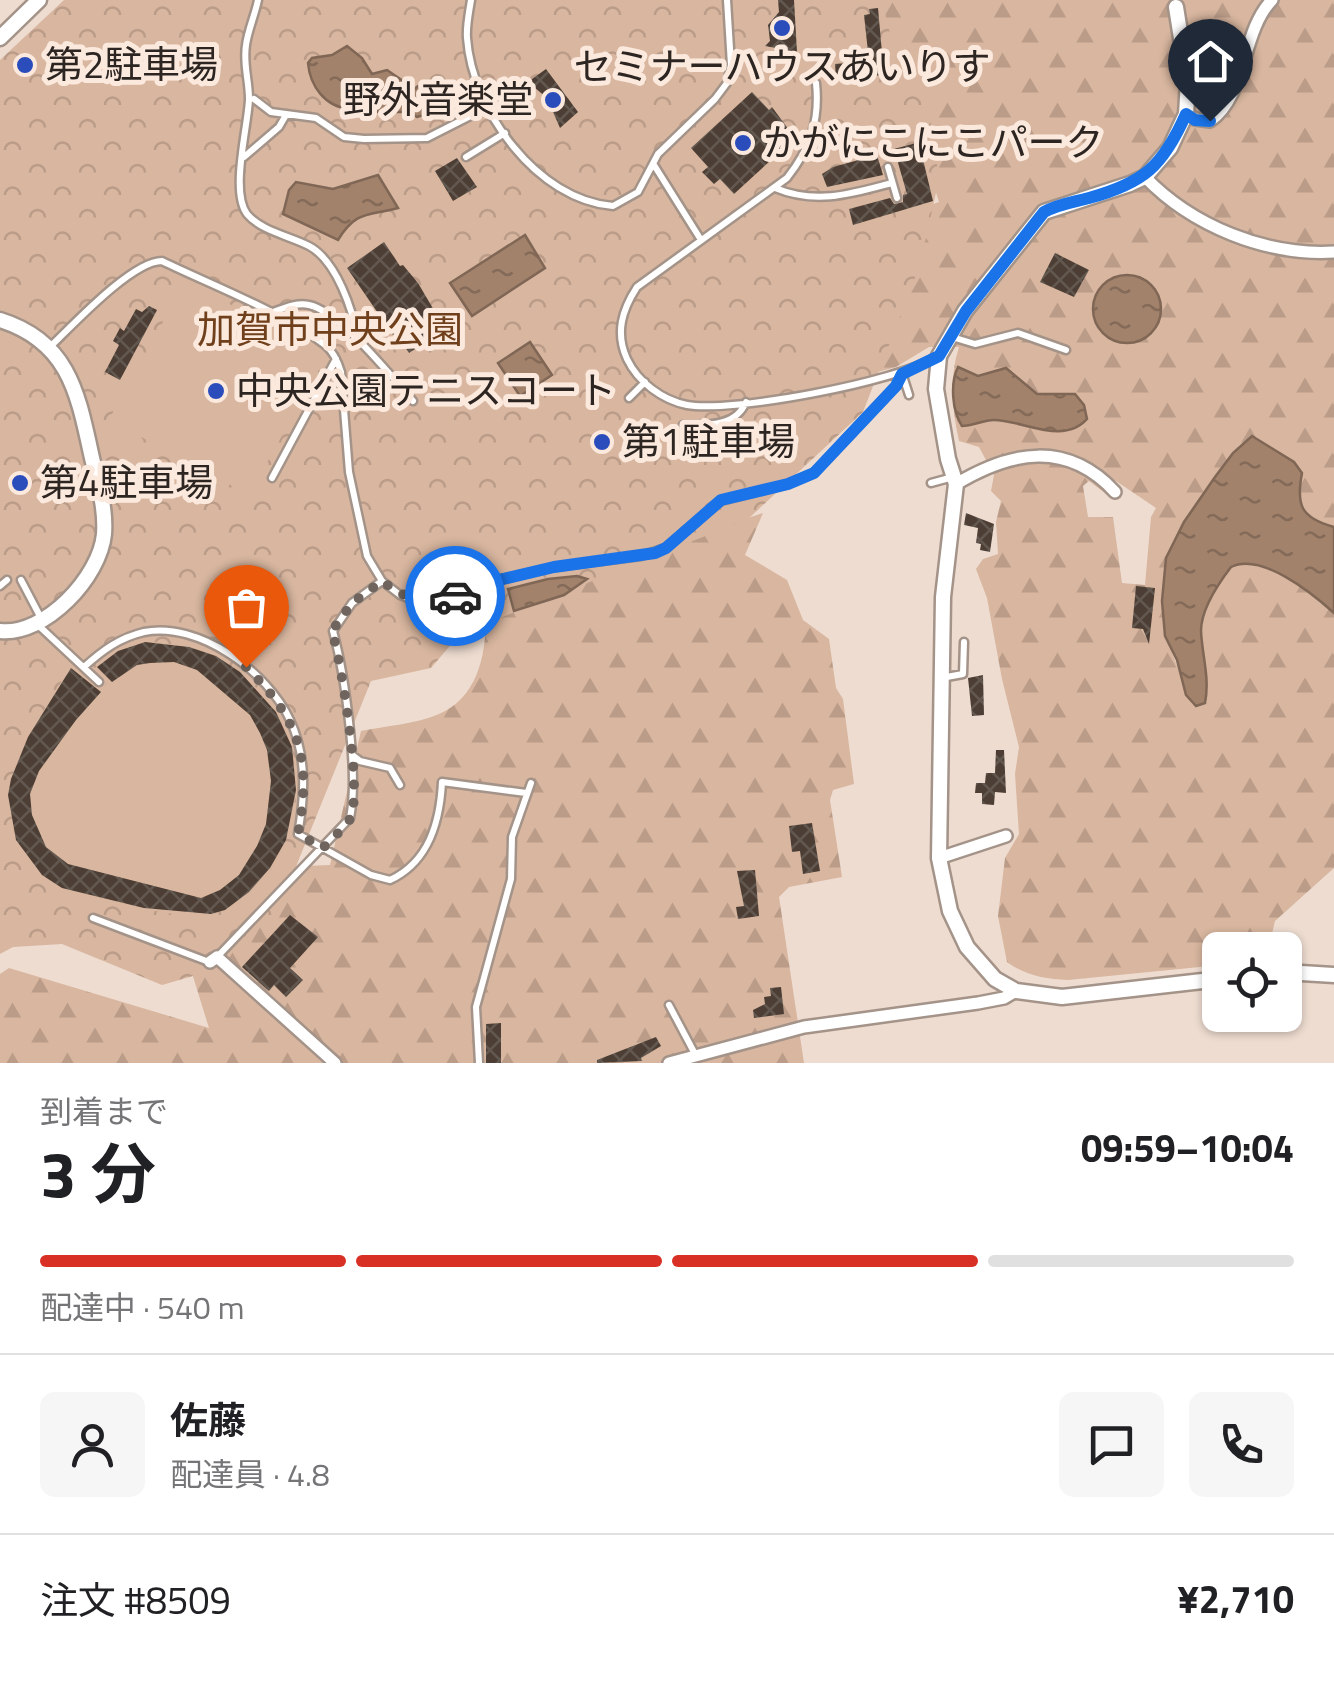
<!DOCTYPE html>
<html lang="ja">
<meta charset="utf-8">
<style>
body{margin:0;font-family:"Titillium Web","Noto Sans JP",sans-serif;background:#f6f6f6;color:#202124;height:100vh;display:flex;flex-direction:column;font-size:38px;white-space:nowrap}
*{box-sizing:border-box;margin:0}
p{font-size:32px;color:#757577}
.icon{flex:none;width:55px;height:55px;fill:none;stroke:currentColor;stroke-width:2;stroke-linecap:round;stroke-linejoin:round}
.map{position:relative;height:1063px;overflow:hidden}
.side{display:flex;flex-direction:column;background:#fff;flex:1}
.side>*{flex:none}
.buttons{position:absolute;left:1202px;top:932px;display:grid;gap:20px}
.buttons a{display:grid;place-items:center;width:100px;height:100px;border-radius:15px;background:#fff;box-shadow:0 2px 8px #0004;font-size:50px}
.pin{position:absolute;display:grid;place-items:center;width:85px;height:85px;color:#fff;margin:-102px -42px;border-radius:50% 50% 50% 0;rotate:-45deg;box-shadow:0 0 10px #0007}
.pin .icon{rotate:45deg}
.courier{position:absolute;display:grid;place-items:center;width:100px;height:100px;margin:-50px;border:8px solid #1a73e8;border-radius:50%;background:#fff;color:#222;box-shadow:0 2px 12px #0007}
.head em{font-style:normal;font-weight:700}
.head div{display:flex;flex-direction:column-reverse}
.head{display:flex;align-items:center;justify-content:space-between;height:170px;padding:0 40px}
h1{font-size:65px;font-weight:700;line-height:75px}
.bar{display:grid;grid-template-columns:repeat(4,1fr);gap:15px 10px;align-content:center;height:120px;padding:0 40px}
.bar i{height:12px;border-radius:8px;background:#e0e0e0}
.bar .selected{background:#d93025}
.bar p{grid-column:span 4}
.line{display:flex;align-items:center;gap:25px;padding:0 40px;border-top:2px solid #e0e0e0}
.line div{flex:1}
.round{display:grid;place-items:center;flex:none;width:105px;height:105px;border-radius:15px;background:#f6f6f6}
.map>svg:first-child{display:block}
.forest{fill:url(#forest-firs);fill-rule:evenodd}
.park{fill:url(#park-crowns)}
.garden{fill:#d8b69f}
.water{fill:url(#water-ripples);stroke:#7f6655;stroke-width:2.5}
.building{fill:url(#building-cross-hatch)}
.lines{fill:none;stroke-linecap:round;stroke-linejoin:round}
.service-casing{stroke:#a49388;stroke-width:11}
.minor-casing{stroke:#a49388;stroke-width:16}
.tertiary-casing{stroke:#a49388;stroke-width:19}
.service{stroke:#fff;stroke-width:6}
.minor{stroke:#fff;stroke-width:11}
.tertiary{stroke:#fff;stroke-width:14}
.done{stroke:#70655e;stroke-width:10;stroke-dasharray:0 18}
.route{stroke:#1a73e8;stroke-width:12}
.poi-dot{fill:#2b4dbc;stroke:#fbe9dd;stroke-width:4}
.labels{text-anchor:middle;stroke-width:10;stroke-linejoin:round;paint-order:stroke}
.poi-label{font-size:38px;fill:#2c2521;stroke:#fbe9dd;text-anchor:start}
.park-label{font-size:38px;fill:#6f401b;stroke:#fbe9dd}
</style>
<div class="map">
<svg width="1334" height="1063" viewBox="0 0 1334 1063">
<defs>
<pattern id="forest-firs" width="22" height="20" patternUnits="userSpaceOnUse" patternTransform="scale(2.5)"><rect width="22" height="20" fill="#d8b69f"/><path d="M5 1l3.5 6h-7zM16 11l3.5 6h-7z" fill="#ba9c89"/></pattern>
<pattern id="park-crowns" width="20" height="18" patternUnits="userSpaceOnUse" patternTransform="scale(2.5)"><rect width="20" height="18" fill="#d8b69f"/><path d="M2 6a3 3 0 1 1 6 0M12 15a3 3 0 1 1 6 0" fill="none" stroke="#ba9c89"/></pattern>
<pattern id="water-ripples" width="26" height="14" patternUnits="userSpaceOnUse" patternTransform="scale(2.5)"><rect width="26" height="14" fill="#a2826b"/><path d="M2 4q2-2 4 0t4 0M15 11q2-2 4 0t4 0" fill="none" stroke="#846a58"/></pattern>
<pattern id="building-cross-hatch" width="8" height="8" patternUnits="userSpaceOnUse" patternTransform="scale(2.5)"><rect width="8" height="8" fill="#4c3e34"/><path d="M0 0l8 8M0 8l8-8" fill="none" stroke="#63584f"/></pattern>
</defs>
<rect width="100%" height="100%" fill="#eedcd0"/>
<path class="forest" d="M875,0H1334V527C1319,523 1299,513 1297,495C1297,486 1301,479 1301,470L1256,437L1215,477L1184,522L1166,558L1162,601L1164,632L1192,704L1205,703C1211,676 1201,656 1201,631C1202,609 1217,584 1231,567C1261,552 1312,593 1334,613V868L1275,921L1268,950H1220V965L1068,980C1045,979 1026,976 1007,962L998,916L1005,858L1019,834L1015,774L1019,747L1002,679L987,598L976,569L983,559L998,554L996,522L1001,501L991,491L994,475L979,447L959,441C952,409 949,378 959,347H929L896,367L852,379L886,220L939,202ZM1128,274L1143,279L1161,305C1159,325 1150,337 1131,343L1109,280ZM960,367L982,376L1003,368L1037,394H1075L1084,405L1087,419C1064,443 1027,424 999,421C988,420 976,425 965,426C949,411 953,386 960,367ZM1089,481L1106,494L1116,481L1156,508L1151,517L1145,585L1122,583L1113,517H1088L1083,486Z
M763,513L745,555L787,580L803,620L829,639L836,688L843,699L854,784L833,790L830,800L842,877L789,887L779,897L804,1063H0V974L9,968L209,1028L183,944L280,867L330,865L361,731C385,726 416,724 439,714C482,696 488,644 485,604Z"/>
<path class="park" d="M64,0H882L896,59L935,81L929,111L939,179L920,265L863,412L748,519L460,634L431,668L371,681L278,911L193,976L162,985L62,944L13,947L0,954V60Z"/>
<path class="garden" d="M186,280L326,357L249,495L141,437L131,454L111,442L106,425Z
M159,642C214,651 268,681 288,736C310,795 284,888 221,911C192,922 152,910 123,904C104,899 83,897 64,889C48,882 35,868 25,854C0,791 33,719 71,668L100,691L110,680L97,667L132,644Z"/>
<path class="water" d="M347,46L362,58L372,74L387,70L409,85L403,105L412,104V91L418,86L437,87L448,94C448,112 431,112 417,117L408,112H378L356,104L350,109C325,107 310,86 308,63L312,58L332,55Z
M378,175L398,208C368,216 356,210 338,240L283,214L289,190L296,182L333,189Z
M525,235L545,268L472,316L450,283Z
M1093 309a34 34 0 1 1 68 0a34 34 0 1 1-68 0Z
M530,342L552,375L520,396L498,363Z
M958,367L978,376L1006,368L1037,394H1075L1084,405L1087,419C1063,446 1023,420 994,420C983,420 973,426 962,426C952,411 950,383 958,367Z
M1252,436L1294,462L1302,473C1296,504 1300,518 1334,527V613C1312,593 1261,552 1231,567C1218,584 1201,609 1201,631C1202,655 1210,678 1205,703L1196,706L1186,695L1177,660L1165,636L1162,601L1166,558L1184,522L1215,477L1233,453Z
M577,576L587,579L564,595L514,611L508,589L548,579Z"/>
<path class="building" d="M778,0H794L797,52L765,46L770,41L768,25L779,12Z
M878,8L884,75L836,79L835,64L869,61L864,15L870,14L869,9Z
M546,69L578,112L560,128L547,98L528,82Z
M752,92L769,110L772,107L795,138L734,194L720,179L714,184L702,172L708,167L691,148Z
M916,143L920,147L933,201L853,225L849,209L890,198L894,204L903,202V195L907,194L894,149Z
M877,155L883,175L827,187L822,174L833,167Z
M457,158L477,187L453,201L435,171Z
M384,242L400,266L403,265L418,283L445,329L409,353L398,336L395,338L347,268Z
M1055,253L1089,270L1074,297L1040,282Z
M149,306L157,310L120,380L105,372L119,345L113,341L120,328L124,331L136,309L142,312Z
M966,513L994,524L990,552L980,550L981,544L976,543L978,528L964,525Z
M1136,586L1155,588L1149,644L1143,629L1132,628Z
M145,642L189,647L216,656L240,672L276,712L292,747L296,790L286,840L270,868L249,892L225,910L211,914L144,908L62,888L42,875L16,840L8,795L11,779L28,737L71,668L101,692L76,720L39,771L30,794L32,815L46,847L68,864L201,898L220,890L239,875L257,846L266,824L271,781L267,750L260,733L250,715L197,670L174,662L150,663L137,665L112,682L97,667L118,651Z
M983,675L984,715L972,716L968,678Z
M996,750H1004L1006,793L995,792L994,805L982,804V793H975L976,783H985L986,773H995Z
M812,823L820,871L803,874L800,851L792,852L789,826Z
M755,870L759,916L738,919L736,907L744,906L737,871Z
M290,915L318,937L290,968L303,980L286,997L274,985L269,991L242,967Z
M781,987L784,1014L754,1018L753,1010L765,1004L764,997L771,996L770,988Z
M501,1023V1063H486V1024Z
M656,1037L661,1046L641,1058L642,1061L597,1063V1060Z"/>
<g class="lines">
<g class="service-casing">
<path id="service" d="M258,0C255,15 248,30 246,45C243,64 249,80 249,99C248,127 230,191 247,214C261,231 290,236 309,246C337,261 353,311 358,340
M471,0C469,13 466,26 467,38C472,110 537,200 613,206L638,192L658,154L715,99L727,83L731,65L727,0
M816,83C820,121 810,149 787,178L637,287C622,310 615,333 627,359C638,382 662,400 687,405C731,413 897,382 936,357
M254,99L271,112L316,118L344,137L364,139L427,138L486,108
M244,157L279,127L286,115
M466,157L505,133
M654,165L701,240
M888,167L897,198
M775,188C816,205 851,194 892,183
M270,313C282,309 296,302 309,305C339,311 391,376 413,401
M952,337L975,344L1018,333L1066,350
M50,347C73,325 132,261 162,261C209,284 285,313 325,345C334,352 338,362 341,372L349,472L367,556L382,581L400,595L420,603L442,600L503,579L554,567L641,556L665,548L721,501L788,484L814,473L896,386L902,373L909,395
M629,398L645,382
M683,425C706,425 736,427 746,402
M272,478L336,359
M931,483L953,477
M21,580L42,620
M0,586L7,580
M38,625L99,682
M84,667C103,650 119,638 144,632C199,621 268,672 290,720C307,756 305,796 298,834L371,875L390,880C429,862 440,822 442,782L526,793
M941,678L963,674L964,642
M352,755L360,761L390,768L400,785
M93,918L209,962
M218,956L350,818C359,775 345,675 333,631L352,603L382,581
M669,1005L695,1054
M479,1063L476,1007L511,879L512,837L531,783"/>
</g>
<g class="minor-casing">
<path id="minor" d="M1186,114L1195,119L1210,121C1247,95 1241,32 1272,0
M1145,177C1192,226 1266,256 1334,252
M956,484C1011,451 1067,440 1115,492
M939,858L1006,836
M210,962L217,957L335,1063
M669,1063L804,1027L978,1003L1004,998L1016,991"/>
</g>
<g class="tertiary-casing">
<path id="tertiary" d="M1176,7L1188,82L1186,114L1170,148L1145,177L1130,184L1044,212L965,311L939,356L936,389L948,459L956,484L943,597L939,858L950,911L967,947L995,979L1016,991L1062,997L1220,979
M0,38L39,0
M0,320C70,342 78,395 92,458C98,483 106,508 104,534C100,577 45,636 0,631
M1285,972L1334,975"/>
</g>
<use href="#service" class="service"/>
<use href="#minor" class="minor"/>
<use href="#tertiary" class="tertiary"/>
</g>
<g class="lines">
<path class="done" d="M246,667C300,720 312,760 298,834L323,848C331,839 344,829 350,819C363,794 341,661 332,631L352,603L382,581C407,600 425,606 455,596"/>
<path class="route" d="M455,596L503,579L554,567L655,553L666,548L721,500L788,484L814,473L896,386L902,374L939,356L966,311L1044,212C1058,204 1074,202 1089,198C1144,183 1163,166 1186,114L1195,120L1210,121"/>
</g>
<g class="poi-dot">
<circle cx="782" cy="28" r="10"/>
<circle cx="25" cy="65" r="10"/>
<circle cx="553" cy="100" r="10"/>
<circle cx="743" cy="143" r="10"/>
<circle cx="216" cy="391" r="10"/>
<circle cx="602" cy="442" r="10"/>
<circle cx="20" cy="483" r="10"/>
</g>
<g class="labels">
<g class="poi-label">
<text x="45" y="78">第2駐車場</text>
<text x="782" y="80" text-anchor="middle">セミナーハウスあいりす</text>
<text x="533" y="113" text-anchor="end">野外音楽堂</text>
<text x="763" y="156">かがにこにこパーク</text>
<text x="236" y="404">中央公園テニスコート</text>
<text x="622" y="455">第1駐車場</text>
<text x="40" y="496">第4駐車場</text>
</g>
<g class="park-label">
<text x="330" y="343">加賀市中央公園</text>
</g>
</g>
</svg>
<div class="buttons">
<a><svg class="icon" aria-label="locate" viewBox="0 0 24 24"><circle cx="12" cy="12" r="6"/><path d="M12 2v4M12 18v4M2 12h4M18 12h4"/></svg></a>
</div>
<div class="pin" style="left:246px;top:667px;background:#ea580c"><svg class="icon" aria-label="bag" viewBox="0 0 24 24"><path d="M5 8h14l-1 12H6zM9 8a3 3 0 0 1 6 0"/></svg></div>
<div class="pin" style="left:1210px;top:121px;background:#1f2937"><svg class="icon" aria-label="home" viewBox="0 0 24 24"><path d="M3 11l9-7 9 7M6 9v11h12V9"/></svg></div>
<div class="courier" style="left:455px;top:596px"><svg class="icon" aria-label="car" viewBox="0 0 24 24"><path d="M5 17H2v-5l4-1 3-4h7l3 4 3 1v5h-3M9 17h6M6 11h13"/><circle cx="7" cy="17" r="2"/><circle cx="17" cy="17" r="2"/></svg></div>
</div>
<section class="side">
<div class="head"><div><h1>3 分</h1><p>到着まで</p></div><em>09:59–10:04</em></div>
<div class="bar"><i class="selected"></i><i class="selected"></i><i class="selected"></i><i></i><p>配達中 · 540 m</p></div>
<div class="line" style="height:180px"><a class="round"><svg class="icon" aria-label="person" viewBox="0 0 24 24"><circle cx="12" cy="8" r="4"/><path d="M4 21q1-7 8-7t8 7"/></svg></a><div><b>佐藤</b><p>配達員 · 4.8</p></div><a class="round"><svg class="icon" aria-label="chat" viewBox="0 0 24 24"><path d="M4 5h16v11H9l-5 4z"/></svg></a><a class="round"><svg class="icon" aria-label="phone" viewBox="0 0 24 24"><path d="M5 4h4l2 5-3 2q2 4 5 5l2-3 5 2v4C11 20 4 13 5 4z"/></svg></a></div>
<div class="line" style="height:130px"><div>注文 #8509</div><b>¥2,710</b></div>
</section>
